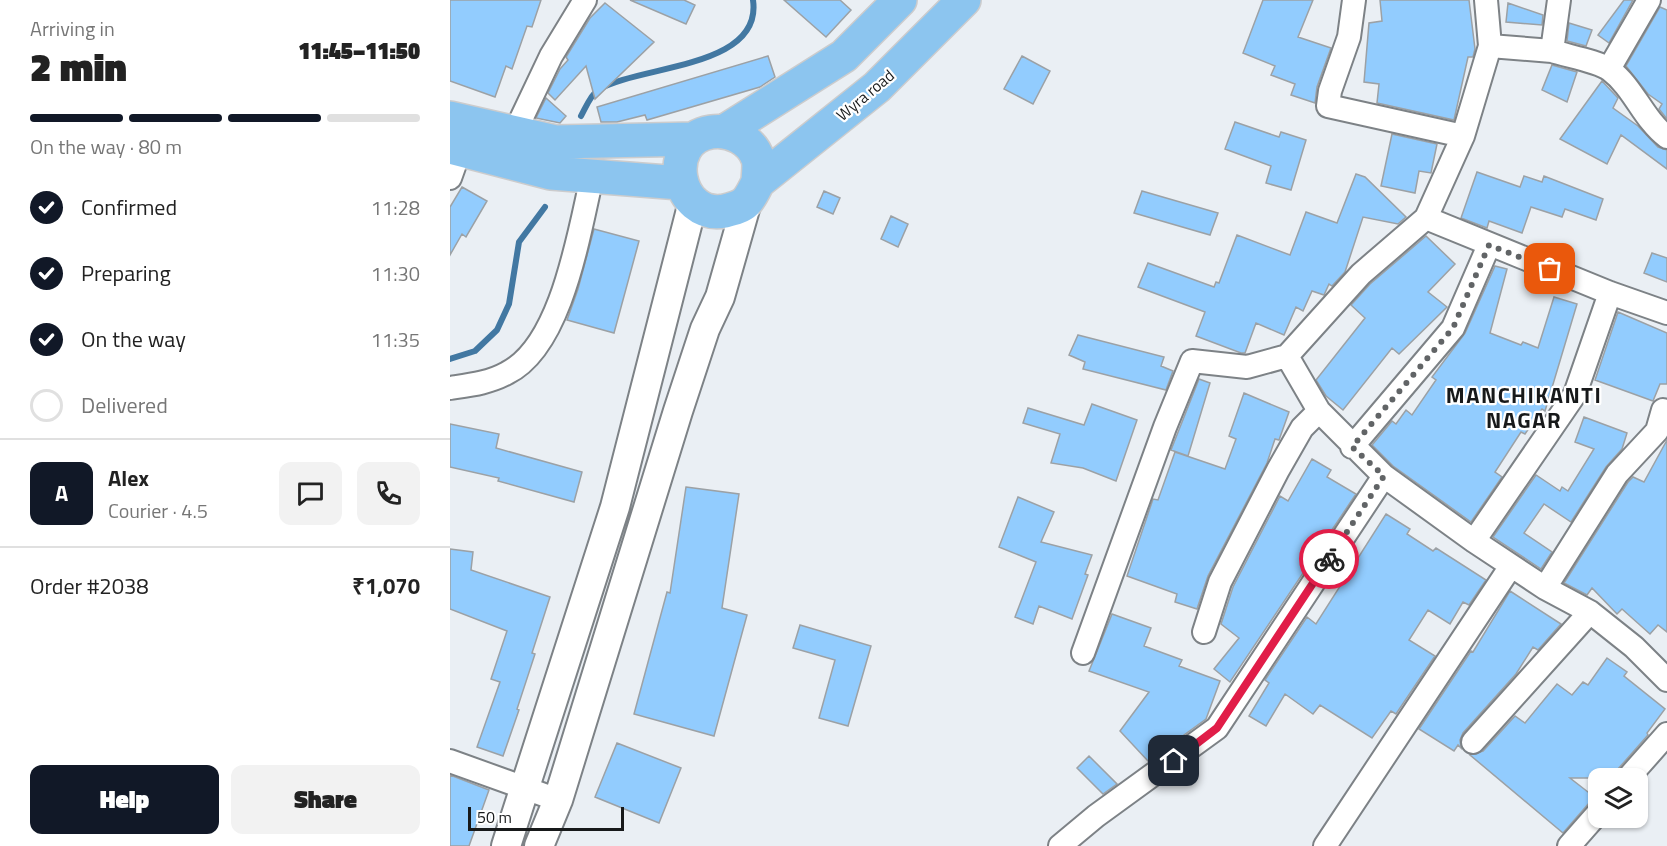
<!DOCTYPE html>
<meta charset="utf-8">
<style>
body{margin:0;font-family:"Titillium Web",sans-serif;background:#f2f2f2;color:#222;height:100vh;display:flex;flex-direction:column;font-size:22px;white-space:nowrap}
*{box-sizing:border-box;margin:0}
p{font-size:20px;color:#767676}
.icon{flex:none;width:33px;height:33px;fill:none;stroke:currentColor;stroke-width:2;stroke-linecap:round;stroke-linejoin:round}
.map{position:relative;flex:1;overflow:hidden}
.sheet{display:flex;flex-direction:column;background:#fff;width:450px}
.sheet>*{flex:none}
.fabs{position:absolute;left:1138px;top:768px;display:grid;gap:12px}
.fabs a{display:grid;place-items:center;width:60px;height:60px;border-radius:12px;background:#fff;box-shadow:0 2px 4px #0004;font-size:30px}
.scale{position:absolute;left:18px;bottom:15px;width:156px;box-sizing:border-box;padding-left:6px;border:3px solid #17191a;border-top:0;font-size:16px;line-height:21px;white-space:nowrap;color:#17191a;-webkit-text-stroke:4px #fff;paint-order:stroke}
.pin{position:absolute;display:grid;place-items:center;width:51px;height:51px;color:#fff;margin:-26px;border-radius:12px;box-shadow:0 3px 9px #0006}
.courier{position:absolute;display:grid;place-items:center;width:60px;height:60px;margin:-30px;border:4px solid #e11d48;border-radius:50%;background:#fff;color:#222;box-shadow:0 2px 8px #0007}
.overview em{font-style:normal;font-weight:800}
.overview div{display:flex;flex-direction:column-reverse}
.overview{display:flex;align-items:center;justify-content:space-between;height:102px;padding:0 30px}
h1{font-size:39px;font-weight:800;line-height:45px}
.bar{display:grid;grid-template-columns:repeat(4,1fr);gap:9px 6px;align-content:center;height:72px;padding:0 30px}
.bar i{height:8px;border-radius:4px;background:#e0e0e0}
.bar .selected{background:#111827}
.bar p{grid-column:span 4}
.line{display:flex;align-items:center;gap:15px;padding:0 30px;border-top:2px solid #e0e0e0}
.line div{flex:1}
.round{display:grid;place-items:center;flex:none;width:63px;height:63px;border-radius:12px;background:#f2f2f2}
ol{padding:0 30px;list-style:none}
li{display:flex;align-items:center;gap:18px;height:66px}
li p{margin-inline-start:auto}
li .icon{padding:6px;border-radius:50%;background:#111827;color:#fff;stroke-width:4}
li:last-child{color:#767676}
li i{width:33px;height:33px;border:3px solid #e0e0e0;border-radius:50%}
.cta{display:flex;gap:12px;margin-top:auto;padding:12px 30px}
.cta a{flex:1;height:69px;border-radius:12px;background:#111827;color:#fff;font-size:24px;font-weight:800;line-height:69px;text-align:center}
.cta a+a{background:#f2f2f2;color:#222}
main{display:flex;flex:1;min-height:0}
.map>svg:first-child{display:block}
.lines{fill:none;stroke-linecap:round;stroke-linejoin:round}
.stream{stroke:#4278a2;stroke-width:6}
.building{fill:#92ccfe;stroke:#9ca1a5;stroke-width:1.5}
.minor-casing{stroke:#7d8286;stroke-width:26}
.tertiary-casing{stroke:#7d8286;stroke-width:32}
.primary-casing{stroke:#cccccd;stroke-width:36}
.minor{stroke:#fff;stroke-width:22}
.tertiary{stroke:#fff;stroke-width:28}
.primary{stroke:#8cc5ef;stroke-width:33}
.done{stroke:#616466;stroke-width:6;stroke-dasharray:0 10.8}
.route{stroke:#e11d48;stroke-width:8}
.labels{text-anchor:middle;stroke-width:4.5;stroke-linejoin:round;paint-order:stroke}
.street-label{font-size:16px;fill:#17191a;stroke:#fff}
.district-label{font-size:22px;font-weight:bold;letter-spacing:1.5px;fill:#17191a;stroke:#fff}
</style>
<main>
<section class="sheet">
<div class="overview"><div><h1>2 min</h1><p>Arriving in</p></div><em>11:45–11:50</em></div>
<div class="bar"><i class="selected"></i><i class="selected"></i><i class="selected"></i><i></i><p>On the way · 80 m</p></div>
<ol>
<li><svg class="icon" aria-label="check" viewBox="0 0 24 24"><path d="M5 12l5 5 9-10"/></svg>Confirmed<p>11:28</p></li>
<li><svg class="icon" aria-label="check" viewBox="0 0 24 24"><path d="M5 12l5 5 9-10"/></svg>Preparing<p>11:30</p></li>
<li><svg class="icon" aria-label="check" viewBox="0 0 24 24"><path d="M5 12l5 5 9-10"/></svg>On the way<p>11:35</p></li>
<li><i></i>Delivered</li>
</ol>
<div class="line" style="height:108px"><b class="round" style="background:#111827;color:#fff">A</b><div><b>Alex</b><p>Courier · 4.5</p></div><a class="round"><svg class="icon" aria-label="chat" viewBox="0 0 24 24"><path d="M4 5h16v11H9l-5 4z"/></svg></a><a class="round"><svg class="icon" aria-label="phone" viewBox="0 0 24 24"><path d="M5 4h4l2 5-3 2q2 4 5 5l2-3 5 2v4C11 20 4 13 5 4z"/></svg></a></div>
<div class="line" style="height:78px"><div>Order #2038</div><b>₹1,070</b></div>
<div class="cta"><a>Help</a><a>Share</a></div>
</section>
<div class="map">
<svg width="1217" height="846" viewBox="0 0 1217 846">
<rect width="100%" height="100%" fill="#eaeff4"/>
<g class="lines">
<path class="stream" d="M131,116C135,109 141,94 148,90C188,65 313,69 303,0
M0,359L25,351L47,330L59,304L69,242L95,207"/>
</g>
<path class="building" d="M0,0H91L82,27L77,26L62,69L56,66L45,97L0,81Z
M180,0H234L245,5L236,24Z
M334,0H390L401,10L376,37Z
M813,0H863L848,37L881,48L867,87L865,103L841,95L845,84L821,75L825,66L793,53Z
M930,0H1019L1025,49L1023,57H1018L1004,120L927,103L929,84L914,82L919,23L932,21Z
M1174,0H1183L1159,43L1148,35Z
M155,3L204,42L145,99L136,66L105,100L98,93L110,69L118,60L116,57L140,18Z
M1058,3L1093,15L1092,25L1056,22Z
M1210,7L1217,10V119L1209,109L1212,104L1198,94L1176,66Z
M1119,23L1142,30L1136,46L1117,41Z
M318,56L325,77L310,87L197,120L195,115L167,122H151L147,107Z
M572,56L600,71L583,104L554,89Z
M1102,65L1127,72L1117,102L1092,90Z
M1152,81L1168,98L1163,108L1188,126L1208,147L1217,150V169L1171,135L1157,164L1110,139Z
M96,98L116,116L110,123L86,118Z
M785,122L829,137L831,132L856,140L841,190L816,183L821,166L775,149Z
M942,134L987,144L981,173L969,171L965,193L931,186Z
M1027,172L1070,187L1074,176L1092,182L1094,176L1153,199L1146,220L1115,209L1112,217L1081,207L1072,233L1039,221L1037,228L1011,218Z
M906,174L915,177L956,217L948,224L913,217L895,272L882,286L879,284L874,295L862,291L853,311L846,307L834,335L806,323L795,353H791L746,336L755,312L688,287L698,263L764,287L766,282L769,283L787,235L840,255L856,212L887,223Z
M12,187L37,201L16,237L12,234L0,255V207Z
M374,191L390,198L383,214L367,207Z
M692,191L768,213L760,235L684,213Z
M441,216L458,224L448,247L431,239Z
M144,229L189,241L164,333L117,320L128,289Z
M976,236L1005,264L978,292L997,307L949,354L942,348L893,410L876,396L866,380L915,318L901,305L920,284Z
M1202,253L1217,258V282L1194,273Z
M1045,266L1057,269L1040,333L1071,345L1073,342L1088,348L1104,297L1127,304L1095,411L1092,409L1075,434L1071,432L1045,472L1052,477L1021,522L943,466L922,445L942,421L946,424L956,410L962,415L986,380L982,377L1015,333Z
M1168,312L1217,333V384H1210L1203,401L1145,380Z
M628,335L714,357L711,366L723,371L716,390L633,369L635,362L619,355Z
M749,379L760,383L738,456L721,450Z
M794,393L839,412L829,440L825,439L817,463L758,576L747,609L725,602L727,594L677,576L703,499L708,500L725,452L775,469L786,439L779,436Z
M642,404L687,420L666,481L633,468L601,463L610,434L573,423L578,408L634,425Z
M1134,417L1177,433L1172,449L1156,467L1121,522L1094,504L1074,533L1102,552L1091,569L1043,537L1086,475L1110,491L1112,487L1118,491L1144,449L1125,442Z
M0,424L49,434L46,448L132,472L124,502L48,481L49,478L0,467Z
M1217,440V632L1208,625L1200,634L1172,609L1167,614L1142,588L1137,595L1114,583L1178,482L1183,477L1194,482Z
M862,459L881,470L877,477L906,494L780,682L764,669L789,638L771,624L783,587L830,496L838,501Z
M236,487L289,494L272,608L297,615L264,736L184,714L217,592L220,593Z
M568,497L604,512L591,542L642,555L635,574L638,575L622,619L589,606L583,624L565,617L586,562L549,547Z
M936,514L960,529L957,534L983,551L986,548L1036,580L1019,605L1013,602L1000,624L978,610L959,640L985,656L946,714L941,711L922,738L870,705L863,714L835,694L816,726L799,716L819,683L815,680L857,617L866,624Z
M0,549L23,552L21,570L100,597L82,653L85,654L67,709L69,710L53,756L27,747L50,682L41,679L57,631L0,609Z
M1060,591L1111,624L1088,650L1083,647L1066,674L1013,733L1010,740L1011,748L1008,745L1004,751L969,729L1021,651L1023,652Z
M662,614L701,628L694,646L732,660L729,666L770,681L756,719L698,761L670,731L699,692L639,671Z
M350,625L421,646L398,726L369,718L385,660L343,648Z
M1157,658L1177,672L1174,676L1215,709L1197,733L1198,735L1168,769L1165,778H1120L1147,799L1139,803L1113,833L1020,755L1033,751L1065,716L1075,723L1107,684L1122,695L1133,682L1138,685Z
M167,743L231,768L209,823L145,797Z
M639,756L667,784L653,794L627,768Z
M0,775L39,790L19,846H0Z"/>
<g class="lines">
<g class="minor-casing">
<path id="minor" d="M904,0L899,37L880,91L878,106L1013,136
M1109,0L1102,51C1117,56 1148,61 1160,70C1184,88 1193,119 1217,137
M1040,46L1102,51
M1159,69L1199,0
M64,134L101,56L135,0
M0,178L10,150
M976,218L1160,293L1217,313
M837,356L869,411L934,476L1024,541L1095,588L1140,612L1184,647L1217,680
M0,388C20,385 39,383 57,373C112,346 129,232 142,177
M902,447L1003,328L1039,245
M1024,541L1125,394L1160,293
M1095,588L1167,474L1207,431L1213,410
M754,632L770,582L828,470L852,428L869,411
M633,653L715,427L742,361L797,367L837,356L911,274L976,218L1013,136L1040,46L1036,0
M1023,742L1140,612
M0,761L108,800
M1178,778L1217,734
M610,846L646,816L767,728L934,476
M875,846L1061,566
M1119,846L1149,812"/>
</g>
<g class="tertiary-casing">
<path id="tertiary" d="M56,846L165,507L243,202
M89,846L108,800L228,411L255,329L270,297L297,202"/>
</g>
<g class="primary-casing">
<path id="primary" d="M0,118L106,142L244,139
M275,131L394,56L450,0
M0,147L101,173L230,183
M308,182C308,176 310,166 308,159C302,140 280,129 261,132C211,140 226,220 275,211C283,209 291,207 296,202C301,197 305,188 308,182L427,87L514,0"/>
</g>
<use href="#minor" class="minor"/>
<use href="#tertiary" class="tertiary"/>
<use href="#primary" class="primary"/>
</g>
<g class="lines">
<path class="done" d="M879,559L934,476L902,447L1003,328L1039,245L1100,269"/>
<path class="route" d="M724,761L767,728L879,559"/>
</g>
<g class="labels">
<g class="street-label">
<text transform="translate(415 95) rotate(-40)" y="6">Wyra road</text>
</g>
<g class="district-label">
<text x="1074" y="403">MANCHIKANTI<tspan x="1074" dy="25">NAGAR</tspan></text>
</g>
</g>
</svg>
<div class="fabs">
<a><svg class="icon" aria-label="layers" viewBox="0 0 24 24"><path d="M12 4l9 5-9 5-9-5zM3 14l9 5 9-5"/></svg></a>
</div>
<div class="scale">50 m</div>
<div class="pin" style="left:1100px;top:269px;background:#ea580c"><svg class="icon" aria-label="bag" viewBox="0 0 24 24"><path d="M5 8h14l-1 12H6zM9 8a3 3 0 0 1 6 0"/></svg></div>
<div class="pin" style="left:724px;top:761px;background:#1f2937"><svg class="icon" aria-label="home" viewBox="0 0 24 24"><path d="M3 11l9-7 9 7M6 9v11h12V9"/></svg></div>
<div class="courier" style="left:879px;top:559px"><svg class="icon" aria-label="bike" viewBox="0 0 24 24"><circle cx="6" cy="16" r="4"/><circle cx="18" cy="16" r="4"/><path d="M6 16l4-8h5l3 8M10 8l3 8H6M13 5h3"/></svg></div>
</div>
</main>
